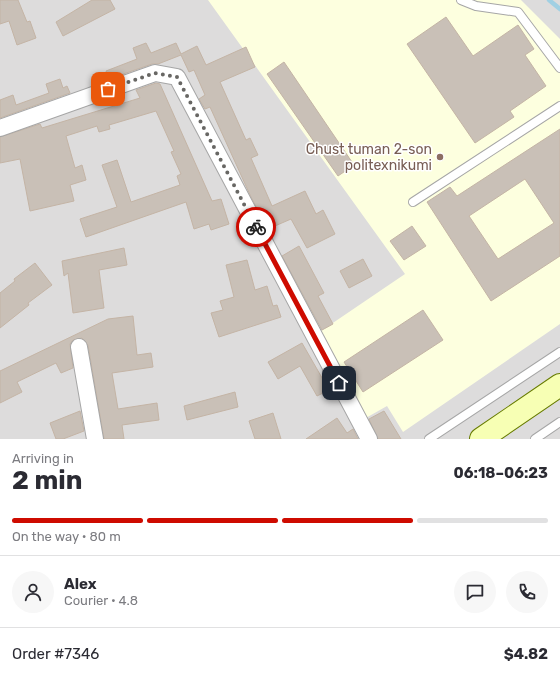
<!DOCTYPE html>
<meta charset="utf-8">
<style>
body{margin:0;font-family:Rubik,sans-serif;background:#f7f7f7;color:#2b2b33;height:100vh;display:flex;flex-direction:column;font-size:15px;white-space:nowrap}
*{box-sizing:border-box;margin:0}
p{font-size:13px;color:#7c7c81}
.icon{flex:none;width:22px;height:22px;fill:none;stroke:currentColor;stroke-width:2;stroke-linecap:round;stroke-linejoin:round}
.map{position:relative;height:439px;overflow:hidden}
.panel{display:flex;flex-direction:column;background:#fff;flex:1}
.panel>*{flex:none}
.pin{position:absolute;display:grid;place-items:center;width:34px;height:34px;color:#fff;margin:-17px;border-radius:8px;box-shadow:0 2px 6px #0006}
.courier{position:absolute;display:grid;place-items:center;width:40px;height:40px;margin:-20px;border:3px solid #ce0b00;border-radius:50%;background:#fff;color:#222;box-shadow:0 1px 5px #0007}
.headline em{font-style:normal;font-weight:700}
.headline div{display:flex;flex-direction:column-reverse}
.headline{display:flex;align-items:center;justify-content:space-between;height:68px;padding:0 12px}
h1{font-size:26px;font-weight:700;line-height:30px}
.bar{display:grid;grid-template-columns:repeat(4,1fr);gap:6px 4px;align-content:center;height:48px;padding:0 12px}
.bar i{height:5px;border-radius:3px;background:#e1e1e2}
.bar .active{background:#ce0b00}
.bar p{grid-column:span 4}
.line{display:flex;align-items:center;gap:10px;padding:0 12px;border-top:1px solid #e1e1e2}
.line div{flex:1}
.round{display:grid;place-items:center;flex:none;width:42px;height:42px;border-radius:21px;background:#f7f7f7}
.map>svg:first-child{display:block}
.residential{fill:#dddcdc}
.education{fill:#fdffdf}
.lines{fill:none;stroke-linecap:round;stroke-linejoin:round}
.stream{stroke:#a1d0e3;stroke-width:4.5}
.building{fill:#c9c0b7;stroke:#c4b4a5;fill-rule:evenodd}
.service-casing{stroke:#a6a6a6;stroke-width:10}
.minor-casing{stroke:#a6a6a6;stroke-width:18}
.secondary-casing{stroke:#687c00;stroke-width:24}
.service{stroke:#fff;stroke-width:8}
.minor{stroke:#fff;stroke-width:16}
.secondary{stroke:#f7ffb4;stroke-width:22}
.done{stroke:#686764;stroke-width:4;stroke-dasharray:0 7.2}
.route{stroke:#ce0b00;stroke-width:5}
.education-dot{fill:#8d6e63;stroke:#fff;stroke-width:1.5}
.labels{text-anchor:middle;stroke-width:3;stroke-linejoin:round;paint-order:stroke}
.education-label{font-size:14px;fill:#785e54;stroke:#fff;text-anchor:end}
</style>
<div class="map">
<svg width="560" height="439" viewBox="0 0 560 439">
<rect width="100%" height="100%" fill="#f1ede4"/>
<path class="residential" d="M0,0H560V439H0Z"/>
<path class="education" d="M208,0H521L560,39V324L403,432L387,406L364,419L321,331L405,274Z"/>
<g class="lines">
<path class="stream" d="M549,0L560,9"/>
</g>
<path class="building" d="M0,0H18L27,22L30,21L36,38L17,45L9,21L0,24Z
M92,0H110L115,9L63,36L56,22Z
M446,17L473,56L518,25L534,49L525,55L546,86L510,111L514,117L475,143L407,44Z
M146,43L151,53L176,43L181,54L197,46L206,65L246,47L255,67L220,82L246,140L250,138L258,155L251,158L272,206L305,191L316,214L323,210L335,234L307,248L291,219L268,229L251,197L210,107L205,109L199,99L205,95L194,70L189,72L181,55L158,64H152L109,79L106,71L137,59L133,48Z
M284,62L354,165L338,176L267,74Z
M60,79L63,88L67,86L70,93L0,118V100L13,95L16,105L49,93L46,84Z
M156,83L160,84L212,201L221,199L229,224L211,230L209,224L194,229L186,202L86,237L80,219L117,207L102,165L117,160L131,202L180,185L177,176L181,174L171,152L174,151L156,111L109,125L110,129L99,132L97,126L66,136L75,168L82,165L86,180L70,185L74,201L30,211L20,159L0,163V137L40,124L42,128L140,98L136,90Z
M560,129V256L491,301L427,202L450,187L457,196ZM525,179L554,223L498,259L469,216Z
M412,226L426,246L404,260L390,241Z
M299,246L324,293L318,296L333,324L322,330L282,256Z
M124,248L127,265L99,270L104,308L73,313L68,273L64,276L62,261Z
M363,259L372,276L349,288L340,271Z
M247,260L255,290L267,286L273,306L277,305L281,317L219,337L211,313L223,310L220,301L234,297L226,265Z
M35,263L52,285L28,303L29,305L0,328V293L15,281L14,279Z
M423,310L443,340L363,392L344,362Z
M133,316L137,355L151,353L153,367L112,373L118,409L157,403L159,420L122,425L124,439H104L88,345L82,338L73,340L70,344L73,368L61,373L56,363L17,382L22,392L0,403V371L108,319Z
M302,343L329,390L317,396L300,366L278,379L268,362Z
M235,392L238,407L187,420L184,406Z
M80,411L84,431L63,439H56L50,423Z
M384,411L401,439H378L369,419Z
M273,413L281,439H255L249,421Z
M337,418L347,433L353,429L358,439H306Z"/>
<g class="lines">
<g class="service-casing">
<path id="service" d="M461,0L476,6L518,12L560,68
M413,202L560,106
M429,439L560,352
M535,439L560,422"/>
</g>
<g class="minor-casing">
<path id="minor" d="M0,128L155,73L177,77L369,439
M79,347L95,439"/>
</g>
<g class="secondary-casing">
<path id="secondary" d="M481,439L560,385"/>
</g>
<use href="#service" class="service"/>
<use href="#minor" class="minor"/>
<use href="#secondary" class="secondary"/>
</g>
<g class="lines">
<path class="done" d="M108,89L155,73L177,77L256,227"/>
<path class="route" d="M256,227L339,383"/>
</g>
<circle class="education-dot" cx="440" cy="157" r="4"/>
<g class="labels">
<g class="education-label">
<text x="432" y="154">Chust tuman 2-son<tspan x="432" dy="16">politexnikumi</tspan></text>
</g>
</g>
</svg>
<div class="pin" style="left:108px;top:89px;background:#ea580c"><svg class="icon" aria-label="bag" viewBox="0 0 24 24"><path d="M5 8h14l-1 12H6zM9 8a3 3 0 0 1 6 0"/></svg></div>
<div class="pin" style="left:339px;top:383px;background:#1f2937"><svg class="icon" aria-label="home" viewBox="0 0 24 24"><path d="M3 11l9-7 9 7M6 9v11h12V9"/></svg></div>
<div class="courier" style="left:256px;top:227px"><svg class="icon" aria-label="bike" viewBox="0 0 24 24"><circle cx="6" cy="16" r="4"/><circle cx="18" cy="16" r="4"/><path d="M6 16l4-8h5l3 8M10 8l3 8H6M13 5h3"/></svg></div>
</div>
<section class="panel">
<div class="headline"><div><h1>2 min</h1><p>Arriving in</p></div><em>06:18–06:23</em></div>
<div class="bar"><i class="active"></i><i class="active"></i><i class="active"></i><i></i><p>On the way · 80 m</p></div>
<div class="line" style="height:72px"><a class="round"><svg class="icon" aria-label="person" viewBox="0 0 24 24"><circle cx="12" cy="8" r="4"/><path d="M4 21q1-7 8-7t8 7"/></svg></a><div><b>Alex</b><p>Courier · 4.8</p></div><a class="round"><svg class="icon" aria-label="chat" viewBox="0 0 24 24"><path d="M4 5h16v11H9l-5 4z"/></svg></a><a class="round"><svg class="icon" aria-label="phone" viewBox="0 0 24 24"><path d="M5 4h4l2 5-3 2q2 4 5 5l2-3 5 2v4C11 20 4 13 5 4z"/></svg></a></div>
<div class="line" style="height:52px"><div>Order #7346</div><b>$4.82</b></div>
</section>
